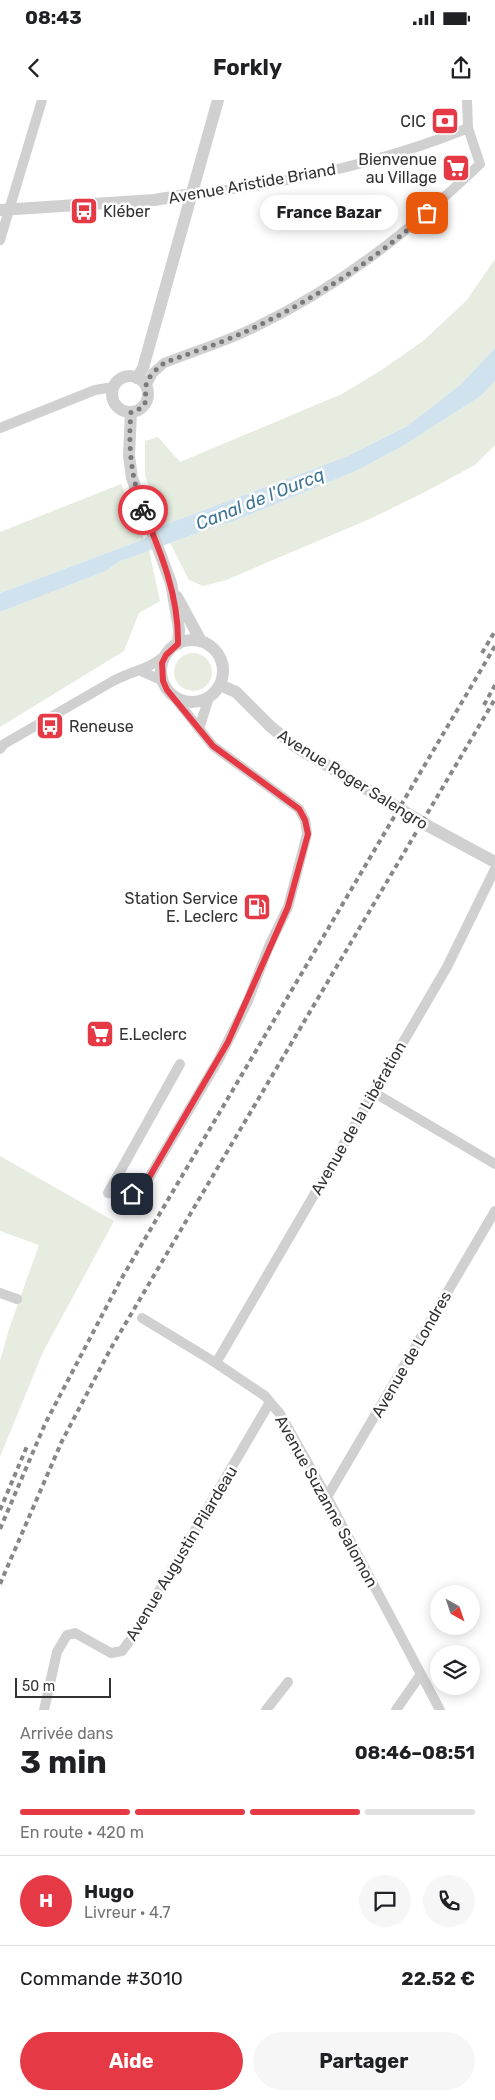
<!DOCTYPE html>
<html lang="fr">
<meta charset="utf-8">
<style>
body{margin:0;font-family:Rubik,sans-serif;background:#f6f6f6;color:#202124;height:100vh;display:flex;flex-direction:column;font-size:19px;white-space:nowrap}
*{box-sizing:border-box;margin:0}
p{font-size:16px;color:#757577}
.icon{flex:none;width:28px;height:28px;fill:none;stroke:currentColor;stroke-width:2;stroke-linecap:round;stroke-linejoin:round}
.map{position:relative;height:1610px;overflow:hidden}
.drawer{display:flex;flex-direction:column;background:#fff;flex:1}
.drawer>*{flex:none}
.needle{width:32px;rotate:140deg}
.tools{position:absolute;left:430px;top:1485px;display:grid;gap:10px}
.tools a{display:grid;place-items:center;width:50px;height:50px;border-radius:50%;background:#fff;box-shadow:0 2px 12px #0003;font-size:25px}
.scale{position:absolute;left:15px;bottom:12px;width:96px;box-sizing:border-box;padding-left:5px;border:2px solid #333;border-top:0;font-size:14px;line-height:18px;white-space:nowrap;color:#333;-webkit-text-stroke:4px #fff;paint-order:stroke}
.pin{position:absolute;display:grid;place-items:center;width:42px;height:42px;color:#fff;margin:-21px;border-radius:10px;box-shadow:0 2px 8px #0006}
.courier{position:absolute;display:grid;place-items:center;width:50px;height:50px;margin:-25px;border:4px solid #e63946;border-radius:50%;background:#fff;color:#222;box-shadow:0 1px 6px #0007}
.bubble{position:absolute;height:35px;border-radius:18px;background:#fff;box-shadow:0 2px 12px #0003;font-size:16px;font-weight:700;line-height:35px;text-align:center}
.overview em{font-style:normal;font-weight:700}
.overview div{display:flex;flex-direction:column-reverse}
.overview{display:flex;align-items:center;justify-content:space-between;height:85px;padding:0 20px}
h1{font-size:32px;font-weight:700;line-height:38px}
.bar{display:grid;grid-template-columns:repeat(4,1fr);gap:8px 5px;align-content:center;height:60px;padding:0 20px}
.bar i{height:6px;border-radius:4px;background:#e0e0e0}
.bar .current{background:#e63946}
.bar p{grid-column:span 4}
.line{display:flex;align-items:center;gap:12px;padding:0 20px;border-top:1px solid #e0e0e0}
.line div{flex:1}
.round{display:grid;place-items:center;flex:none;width:52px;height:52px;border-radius:26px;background:#f6f6f6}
.button{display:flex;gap:10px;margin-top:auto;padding:10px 20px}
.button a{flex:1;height:58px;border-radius:30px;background:#e63946;color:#fff;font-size:20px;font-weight:700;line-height:58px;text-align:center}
.button a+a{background:#f6f6f6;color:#202124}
.status{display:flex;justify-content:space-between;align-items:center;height:35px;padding:0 25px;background:#fff;direction:ltr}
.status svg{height:14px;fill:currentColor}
header{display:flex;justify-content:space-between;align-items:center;height:65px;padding:0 20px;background:#fff;font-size:22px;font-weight:700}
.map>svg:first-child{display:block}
.green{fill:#e6ecdf}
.water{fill:#cfe2ee}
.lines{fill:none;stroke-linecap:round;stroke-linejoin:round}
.minor{stroke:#d0d0d0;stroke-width:10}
.tertiary{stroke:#d0d0d0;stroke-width:12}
.rail{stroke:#888;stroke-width:4;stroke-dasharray:5 4;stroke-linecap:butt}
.done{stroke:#7a7a7a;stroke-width:5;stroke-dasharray:0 9}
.route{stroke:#e63946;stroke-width:6}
.labels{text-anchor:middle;stroke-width:5;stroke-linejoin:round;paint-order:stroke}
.poi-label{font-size:16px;fill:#333;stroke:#fff;text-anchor:end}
.street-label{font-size:16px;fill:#333;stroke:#fff}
.water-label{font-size:18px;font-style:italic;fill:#3f7597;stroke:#fff}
</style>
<div class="status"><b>08:43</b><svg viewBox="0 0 49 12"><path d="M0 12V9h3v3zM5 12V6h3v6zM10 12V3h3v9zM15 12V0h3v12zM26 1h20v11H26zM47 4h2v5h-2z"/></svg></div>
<header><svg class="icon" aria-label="back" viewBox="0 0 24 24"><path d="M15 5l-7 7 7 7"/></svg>Forkly<svg class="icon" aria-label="share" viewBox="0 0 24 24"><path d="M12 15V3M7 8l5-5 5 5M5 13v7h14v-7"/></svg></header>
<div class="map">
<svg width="495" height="1610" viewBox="0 0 495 1610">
<rect width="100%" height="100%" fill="#fff"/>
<path class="green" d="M495,159V248L460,285L407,326L348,356L164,425L145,376V341L158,337L180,362L342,294L383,269L423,241L467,200Z
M495,281V345L475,365L423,393L372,418L226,480L203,486L189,480L170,443L223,424L232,422L356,371L401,347L481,296Z
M121,384L144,439L0,493V432Z
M149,450L160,501L139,513L124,551L0,627V512L106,471L120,461Z
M174 572a19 19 0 1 1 38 0a19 19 0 1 1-38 0Z
M0,1056L114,1121L43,1252L0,1357V1261L9,1229L39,1145L0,1131Z"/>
<path class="water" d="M495,248V281L481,296L401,347L356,371L232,422L223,424L120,461L106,471L0,512V493L144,439L164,425L348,356L407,326L460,285Z"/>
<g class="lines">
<path class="minor" d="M192,94C281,85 385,62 468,28
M0,140L42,0
M146,286L153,273L164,263C192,252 222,243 249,230C337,189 410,131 480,64L468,28L467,0
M0,328L95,290L107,288L112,292
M141,571L163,581
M174,597L213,646L299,709L305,720L307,734L288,807L269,846L248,901L219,959L147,1081C135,1094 126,1096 108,1093L180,964
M199,629L209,597
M0,649L4,644L113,581C134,570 146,571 166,555
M373,992L495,1064
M0,1193L17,1199
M142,1218L216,1263L265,1296L280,1314L327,1397L440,1610
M216,1263L447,867L495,769
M327,1397L495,1111
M44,1610L57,1552L67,1535L75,1533L111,1553L122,1551L131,1539L270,1302
M266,1610L288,1582
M396,1610L421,1574"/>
<path class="tertiary" d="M0,110L154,100L192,94
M112 294a18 18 0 1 1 36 0a18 18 0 1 1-36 0Z
M137,278L143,268L218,0
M131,312L129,356L132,378L171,483L179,529L178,544
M177,497L201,541
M161 571a31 31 0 1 1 62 0a31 31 0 1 1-62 0Z
M220,585L236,592L271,627L296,647L430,727L495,762"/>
<path class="rail" d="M482,553L495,531
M484,605L495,585
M0,1410L28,1344
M0,1429L45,1324L120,1181L495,546
M0,1484L62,1341L111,1248L495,599"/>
</g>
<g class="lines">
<path class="done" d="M143,410C131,377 128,347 131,312C151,306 144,300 146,286C147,277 157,269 164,263C192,252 222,243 249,230C313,200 374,161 427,113"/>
<path class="route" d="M132,1094L147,1081L228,942L288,807L308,734L305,720L299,709L213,646L167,590L163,581L162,563L166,555L178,544C179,496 161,453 143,410"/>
</g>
<defs>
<g id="bank-square" transform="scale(1.4375)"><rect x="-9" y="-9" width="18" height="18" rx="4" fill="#e63946" stroke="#fff"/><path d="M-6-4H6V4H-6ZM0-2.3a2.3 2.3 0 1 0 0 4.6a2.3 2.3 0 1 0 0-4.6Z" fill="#fff"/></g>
<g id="supermarket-square" transform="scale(1.4375)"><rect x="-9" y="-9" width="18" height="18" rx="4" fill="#e63946" stroke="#fff"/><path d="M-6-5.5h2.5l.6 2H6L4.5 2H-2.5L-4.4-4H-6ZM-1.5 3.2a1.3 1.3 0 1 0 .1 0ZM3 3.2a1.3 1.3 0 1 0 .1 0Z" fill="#fff"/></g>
<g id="bus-square" transform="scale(1.4375)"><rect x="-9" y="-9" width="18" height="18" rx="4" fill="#e63946" stroke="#fff"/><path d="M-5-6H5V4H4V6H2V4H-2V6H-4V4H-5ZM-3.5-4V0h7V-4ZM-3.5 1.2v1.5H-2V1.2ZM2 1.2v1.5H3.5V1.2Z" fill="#fff"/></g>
<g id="fuel-square" transform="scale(1.4375)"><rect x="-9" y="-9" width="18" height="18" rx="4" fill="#e63946" stroke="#fff"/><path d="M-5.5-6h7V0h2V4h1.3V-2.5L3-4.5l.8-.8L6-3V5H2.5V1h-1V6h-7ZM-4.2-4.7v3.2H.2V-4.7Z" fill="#fff"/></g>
</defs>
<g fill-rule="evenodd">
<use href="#bank-square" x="445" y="21"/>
<use href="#supermarket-square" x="456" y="68"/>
<use href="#bus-square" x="84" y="111"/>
<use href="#bus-square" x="50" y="626"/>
<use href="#fuel-square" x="257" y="807"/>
<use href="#supermarket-square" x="100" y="934"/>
</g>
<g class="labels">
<g class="poi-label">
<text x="426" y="27">CIC</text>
<text x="437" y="65">Bienvenue<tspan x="437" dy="18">au Village</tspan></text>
<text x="103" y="117" text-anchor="start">Kléber</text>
<text x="69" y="632" text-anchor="start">Reneuse</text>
<text x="238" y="804">Station Service<tspan x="238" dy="18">E. Leclerc</tspan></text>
<text x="119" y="940" text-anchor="start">E.Leclerc</text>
</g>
<g class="street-label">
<text transform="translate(252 83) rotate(-10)" y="6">Avenue Aristide Briand</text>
<text transform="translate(353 679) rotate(32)" y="6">Avenue Roger Salengro</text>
<text transform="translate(358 1018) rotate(-60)" y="6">Avenue de la Libération</text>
<text transform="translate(411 1254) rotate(-60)" y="6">Avenue de Londres</text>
<text transform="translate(327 1401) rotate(61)" y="6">Avenue Suzanne Salomon</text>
<text transform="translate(181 1453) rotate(-59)" y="6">Avenue Augustin Pilardeau</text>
</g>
<g class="water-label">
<text transform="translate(260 399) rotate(-22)" y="6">Canal de l'Ourcq</text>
</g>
</g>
</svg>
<div class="tools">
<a><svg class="needle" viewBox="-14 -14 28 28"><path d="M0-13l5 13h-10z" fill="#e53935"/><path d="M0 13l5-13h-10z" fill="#757577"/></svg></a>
<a><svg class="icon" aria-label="layers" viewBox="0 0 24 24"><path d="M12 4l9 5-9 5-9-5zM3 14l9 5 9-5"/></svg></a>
</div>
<div class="scale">50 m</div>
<div class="pin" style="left:427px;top:113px;background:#ea580c"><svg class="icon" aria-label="bag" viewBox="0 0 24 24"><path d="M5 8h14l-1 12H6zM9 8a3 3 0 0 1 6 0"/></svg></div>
<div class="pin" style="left:132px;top:1094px;background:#1f2937"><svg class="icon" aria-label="home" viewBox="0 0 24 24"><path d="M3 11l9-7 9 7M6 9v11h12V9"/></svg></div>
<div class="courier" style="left:143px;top:410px"><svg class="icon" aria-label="bike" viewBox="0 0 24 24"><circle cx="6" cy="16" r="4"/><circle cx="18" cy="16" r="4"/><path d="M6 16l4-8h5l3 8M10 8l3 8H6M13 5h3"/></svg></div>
<div class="bubble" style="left:260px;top:95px;width:138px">France Bazar</div>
</div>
<section class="drawer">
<div class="overview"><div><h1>3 min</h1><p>Arrivée dans</p></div><em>08:46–08:51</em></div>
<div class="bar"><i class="current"></i><i class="current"></i><i class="current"></i><i></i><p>En route · 420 m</p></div>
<div class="line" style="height:90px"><b class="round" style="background:#e63946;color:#fff">H</b><div><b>Hugo</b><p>Livreur · 4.7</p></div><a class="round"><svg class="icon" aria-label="chat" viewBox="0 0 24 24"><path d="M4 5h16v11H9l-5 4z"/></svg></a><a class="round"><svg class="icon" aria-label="phone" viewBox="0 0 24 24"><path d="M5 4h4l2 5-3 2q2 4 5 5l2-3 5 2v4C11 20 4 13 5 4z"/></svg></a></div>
<div class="line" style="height:65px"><div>Commande #3010</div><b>22.52 €</b></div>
<div class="button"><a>Aide</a><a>Partager</a></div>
</section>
